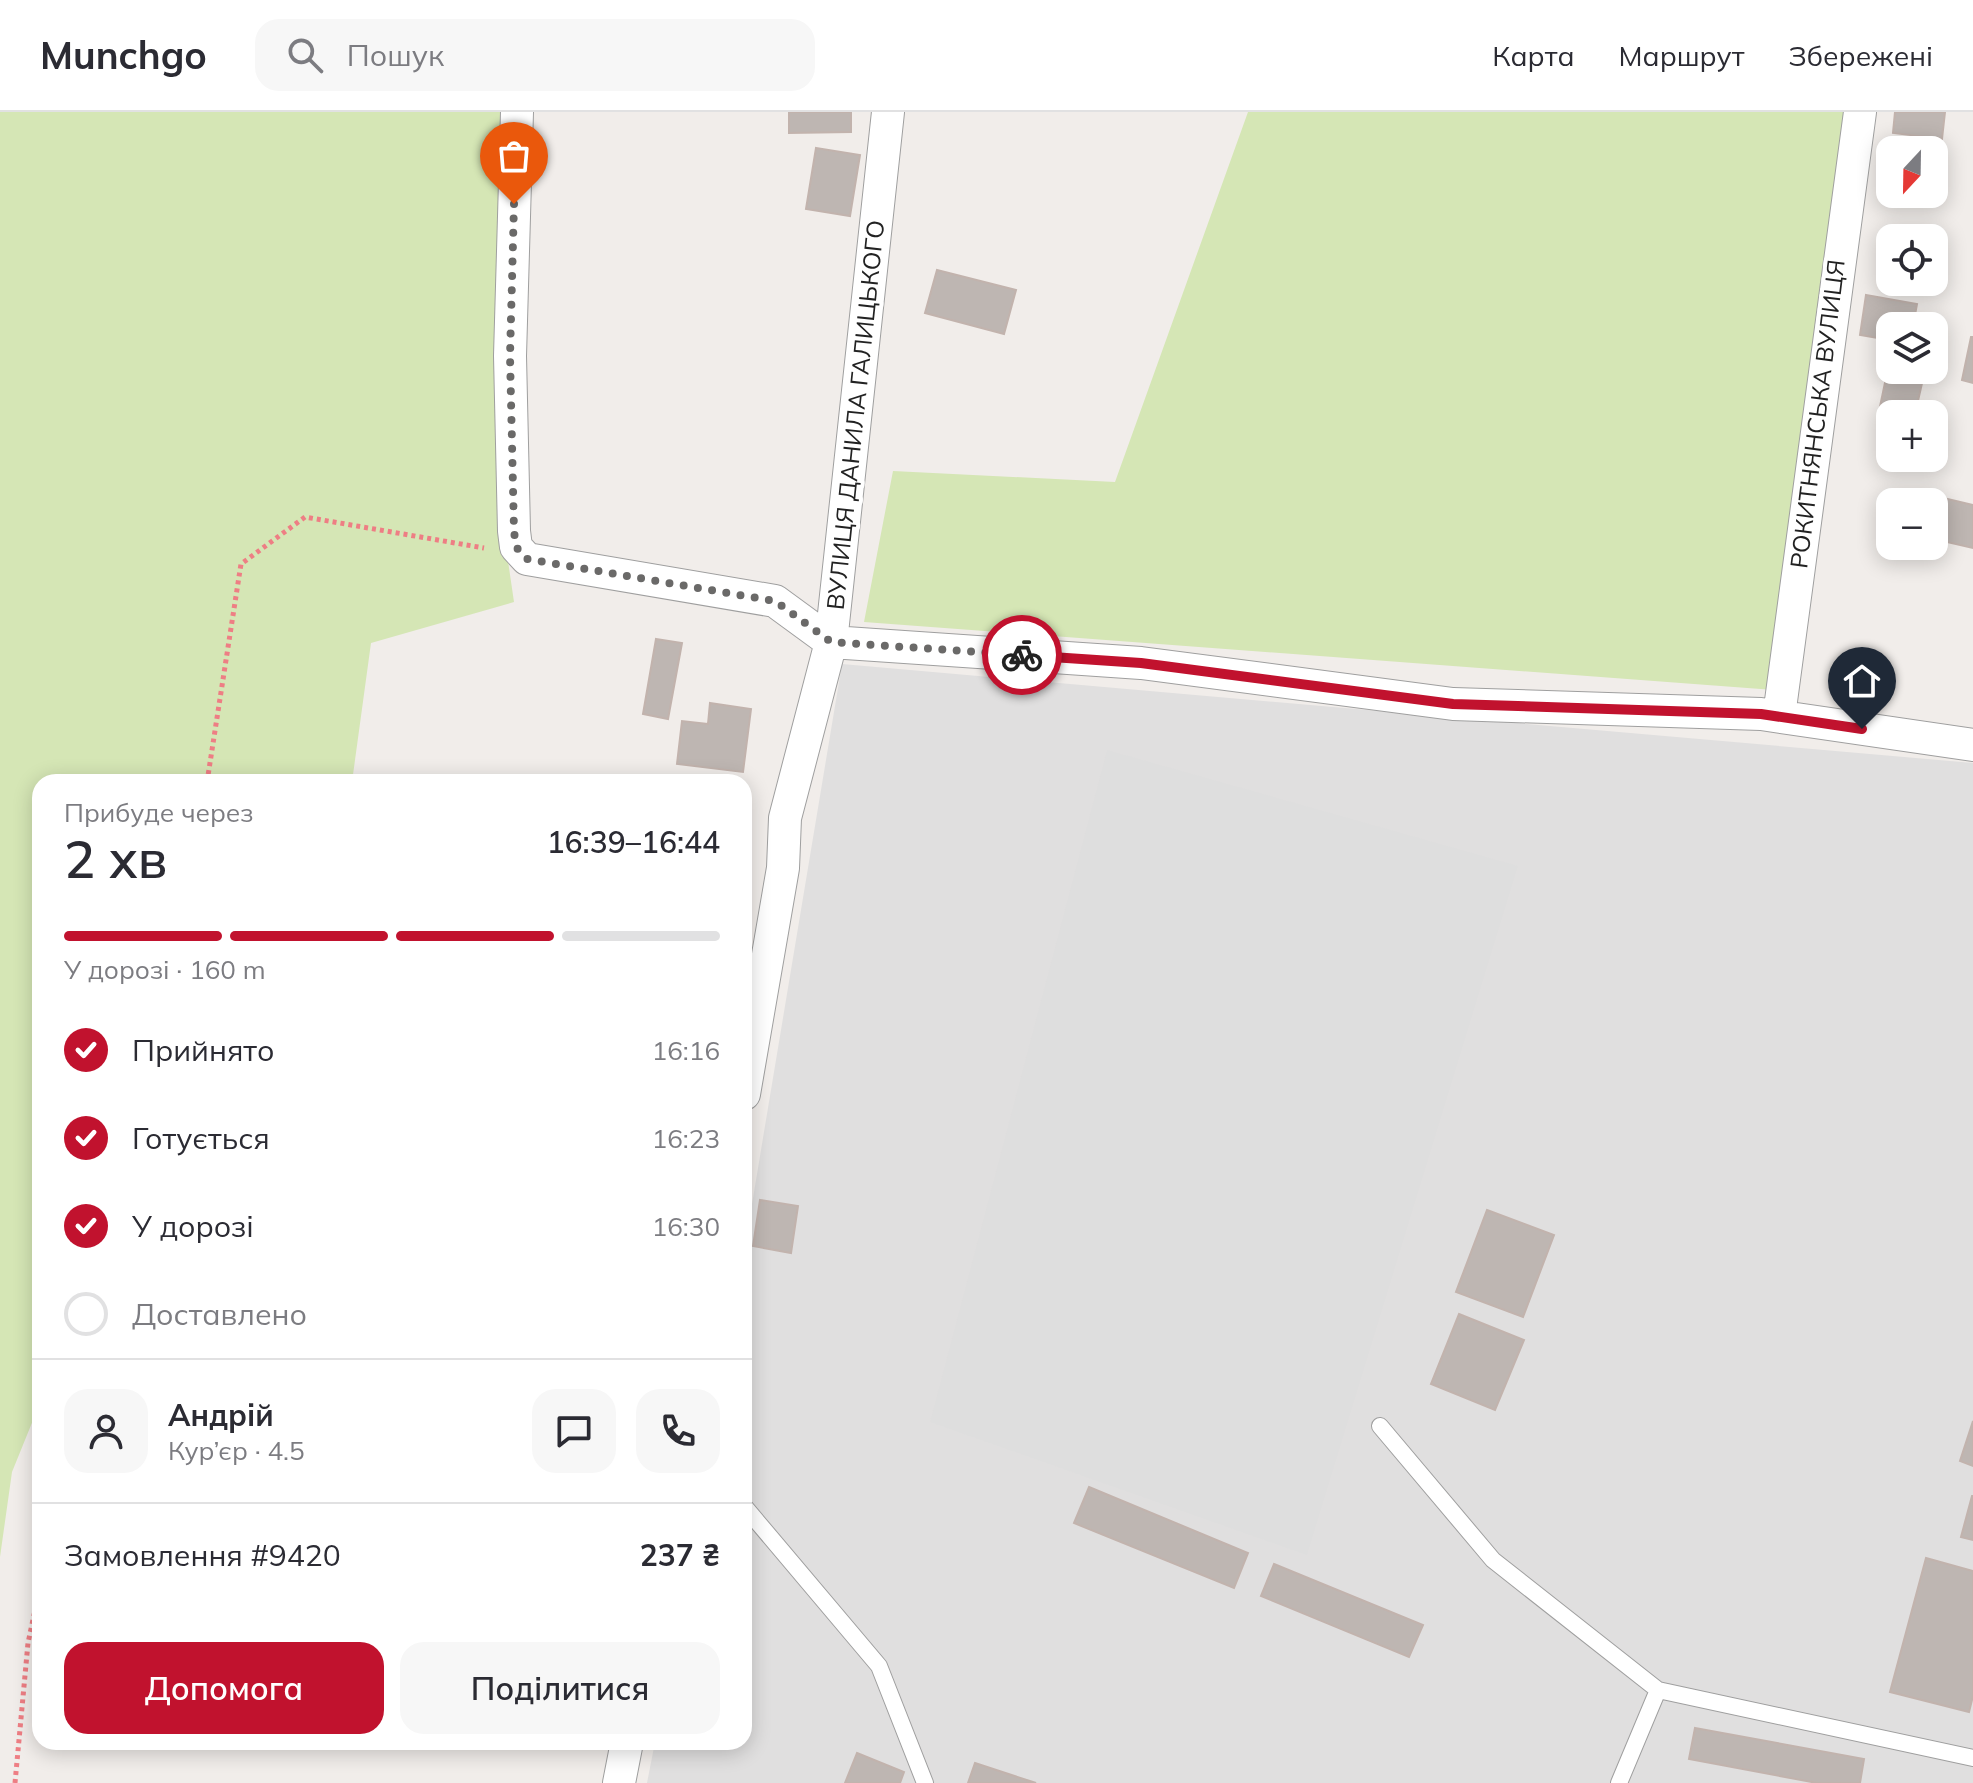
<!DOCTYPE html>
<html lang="uk">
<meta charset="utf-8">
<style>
body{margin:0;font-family:Mulish,sans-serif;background:#f7f7f7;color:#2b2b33;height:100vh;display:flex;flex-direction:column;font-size:30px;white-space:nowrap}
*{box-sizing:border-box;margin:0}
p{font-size:26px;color:#7c7c81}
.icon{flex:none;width:44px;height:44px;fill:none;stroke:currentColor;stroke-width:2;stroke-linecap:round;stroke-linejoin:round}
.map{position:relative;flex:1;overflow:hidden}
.sheet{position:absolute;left:32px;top:662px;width:720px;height:976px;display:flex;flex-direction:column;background:#fff;border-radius:24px;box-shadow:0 4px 20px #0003}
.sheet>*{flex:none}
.needle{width:52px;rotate:202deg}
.buttons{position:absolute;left:1876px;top:24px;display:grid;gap:16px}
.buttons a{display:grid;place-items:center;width:72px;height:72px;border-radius:16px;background:#fff;box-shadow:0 4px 20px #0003;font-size:40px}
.pin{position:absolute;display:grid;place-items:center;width:68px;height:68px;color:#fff;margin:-82px -34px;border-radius:50% 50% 50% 0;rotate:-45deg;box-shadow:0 0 8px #0007}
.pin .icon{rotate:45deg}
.courier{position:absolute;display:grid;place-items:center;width:80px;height:80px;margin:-40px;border:6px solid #c1122e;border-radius:50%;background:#fff;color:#222;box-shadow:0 2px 10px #0007}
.overview em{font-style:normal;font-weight:600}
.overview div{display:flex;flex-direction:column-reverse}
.overview{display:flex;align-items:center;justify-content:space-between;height:136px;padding:0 32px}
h1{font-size:52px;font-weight:600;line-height:60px}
.bar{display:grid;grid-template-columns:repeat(4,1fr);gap:12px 8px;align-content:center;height:96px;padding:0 32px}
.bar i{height:10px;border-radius:6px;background:#e1e1e2}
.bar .current{background:#c1122e}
.bar p{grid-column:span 4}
.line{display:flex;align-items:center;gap:20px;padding:0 32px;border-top:2px solid #e1e1e2}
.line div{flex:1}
.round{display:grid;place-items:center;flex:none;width:84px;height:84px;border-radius:24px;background:#f7f7f7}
ol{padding:0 32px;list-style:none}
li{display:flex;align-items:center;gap:24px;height:88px}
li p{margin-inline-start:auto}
li .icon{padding:8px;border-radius:50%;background:#c1122e;color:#fff;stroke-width:4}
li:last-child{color:#7c7c81}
li i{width:44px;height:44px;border:4px solid #e1e1e2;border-radius:50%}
.action{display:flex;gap:16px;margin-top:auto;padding:16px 32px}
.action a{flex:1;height:92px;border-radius:24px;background:#c1122e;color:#fff;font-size:32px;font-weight:600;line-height:92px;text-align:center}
.action a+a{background:#f7f7f7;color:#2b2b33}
header{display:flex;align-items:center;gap:48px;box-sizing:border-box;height:112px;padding:0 40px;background:#fff;border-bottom:2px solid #e1e1e2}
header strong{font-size:38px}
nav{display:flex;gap:44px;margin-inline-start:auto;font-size:28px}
.search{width:560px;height:72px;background:#f7f7f7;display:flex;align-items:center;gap:20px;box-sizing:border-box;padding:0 28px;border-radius:24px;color:#7c7c81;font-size:30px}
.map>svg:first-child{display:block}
.residential{fill:#e0dfdf}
.grass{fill:#d5e6b5}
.parking{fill:#dedede}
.building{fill:#beb6b2;stroke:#c2b3ad;stroke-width:2}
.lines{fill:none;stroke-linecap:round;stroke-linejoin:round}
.lane-casing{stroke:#9f9f9f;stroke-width:18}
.street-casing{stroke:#9f9f9f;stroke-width:34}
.path{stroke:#ee7e84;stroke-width:5;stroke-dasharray:4 4;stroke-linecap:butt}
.lane{stroke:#fff;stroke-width:16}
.street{stroke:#fff;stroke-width:32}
.done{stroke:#6a6968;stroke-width:8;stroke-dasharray:0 14.4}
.route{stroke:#c1122e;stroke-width:10}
.labels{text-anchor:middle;stroke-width:8;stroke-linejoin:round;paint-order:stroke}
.street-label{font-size:24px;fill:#222;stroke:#fff}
</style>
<header>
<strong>Munchgo</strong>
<div class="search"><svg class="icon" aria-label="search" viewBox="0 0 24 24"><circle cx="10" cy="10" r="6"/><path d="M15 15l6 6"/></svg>Пошук</div>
<nav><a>Карта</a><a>Маршрут</a><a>Збережені</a></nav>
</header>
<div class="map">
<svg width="1973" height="1671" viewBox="0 0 1973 1671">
<rect width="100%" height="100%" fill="#f1edea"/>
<path class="residential" d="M842,552L1973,651V1671H647L655,1630H744V1140Z"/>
<path class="grass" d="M0,0H513L508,449L514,490L371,531L352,670H40V1291L12,1360L0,1445Z
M1248,0H1845L1774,578L864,510L893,359L1115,370Z"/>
<path class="parking" d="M1107,638L1518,754L1307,1443L930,1310Z"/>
<path class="building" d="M789,0H851V20L789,21Z
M1895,0H1945L1942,27L1893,21Z
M816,36L860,43L850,104L806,97Z
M937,158L1016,178L1004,222L925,201Z
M1866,183L1917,192L1913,214H1890V228L1860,223Z
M1971,225H1973V271L1962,268Z
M1890,247V258H1925L1915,302H1890V307L1878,304Z
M1935,384L1973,393V436L1934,427Z
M656,527L682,531L668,607L643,602Z
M710,591L751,597L743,660L677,652L682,609L708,612Z
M760,1088L798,1094L791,1141L753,1134Z
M1487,1098L1554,1123L1523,1205L1456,1180Z
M1459,1202L1524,1228L1495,1298L1431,1272Z
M1973,1309V1354L1960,1349Z
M1089,1375L1248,1441L1234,1476L1074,1411Z
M1972,1384H1973V1428L1961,1425Z
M1926,1446L1973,1459V1584L1969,1600L1890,1580Z
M1274,1452L1423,1513L1409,1545L1261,1484Z
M1695,1616L1864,1647L1860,1671H1817L1689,1647Z
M857,1641L904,1660L900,1671H845Z
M975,1651L1036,1671H968Z"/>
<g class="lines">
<g class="lane-casing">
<path id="lane" d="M1380,1314L1493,1448L1658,1578L1619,1671
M744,1394L879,1554L925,1671
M1658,1578L1973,1646"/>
</g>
<g class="street-casing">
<path id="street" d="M517,0L510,244L514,419L516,435L527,447L775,489L831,530L1141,551L1453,592L1761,602L1973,633
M1779,604L1860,0
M744,982L783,756L785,706L831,530L888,0
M619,1671L627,1630"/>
</g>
<path class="path" d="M207,670L241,452L305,405L484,436
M15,1671L28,1531L40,1475"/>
<use href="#lane" class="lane"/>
<use href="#street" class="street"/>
</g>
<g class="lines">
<path class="done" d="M514,92L510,244L514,419L516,435L527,447L775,489L831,530L1022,543"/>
<path class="route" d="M1022,543L1141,551L1453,592L1761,602L1862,617"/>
</g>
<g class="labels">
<g class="street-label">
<text transform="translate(1818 302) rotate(-83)" y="8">РОКИТНЯНСЬКА ВУЛИЦЯ</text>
<text transform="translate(856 303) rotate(-84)" y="8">ВУЛИЦЯ ДАНИЛА ГАЛИЦЬКОГО</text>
</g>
</g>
</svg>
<div class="buttons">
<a><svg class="needle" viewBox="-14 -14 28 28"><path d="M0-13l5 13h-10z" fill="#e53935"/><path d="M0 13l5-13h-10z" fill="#7c7c81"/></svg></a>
<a><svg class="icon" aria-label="locate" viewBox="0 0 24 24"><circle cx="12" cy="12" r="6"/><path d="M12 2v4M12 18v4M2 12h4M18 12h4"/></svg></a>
<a><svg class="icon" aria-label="layers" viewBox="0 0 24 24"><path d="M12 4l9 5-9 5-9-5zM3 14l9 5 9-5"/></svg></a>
<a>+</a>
<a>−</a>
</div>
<div class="pin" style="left:514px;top:92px;background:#ea580c"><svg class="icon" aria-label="bag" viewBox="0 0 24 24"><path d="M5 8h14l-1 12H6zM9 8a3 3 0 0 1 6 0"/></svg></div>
<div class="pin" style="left:1862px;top:617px;background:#1f2937"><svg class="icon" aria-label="home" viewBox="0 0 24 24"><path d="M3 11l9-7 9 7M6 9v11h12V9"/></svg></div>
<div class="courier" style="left:1022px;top:543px"><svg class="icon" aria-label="bike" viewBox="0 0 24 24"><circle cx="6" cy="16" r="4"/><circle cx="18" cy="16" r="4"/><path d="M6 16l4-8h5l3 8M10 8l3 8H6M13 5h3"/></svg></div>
<section class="sheet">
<div class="overview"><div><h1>2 хв</h1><p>Прибуде через</p></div><em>16:39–16:44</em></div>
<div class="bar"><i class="current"></i><i class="current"></i><i class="current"></i><i></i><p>У дорозі · 160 m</p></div>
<ol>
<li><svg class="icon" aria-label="check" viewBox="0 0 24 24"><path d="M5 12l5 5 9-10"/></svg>Прийнято<p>16:16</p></li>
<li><svg class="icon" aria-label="check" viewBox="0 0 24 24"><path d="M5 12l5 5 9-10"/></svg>Готується<p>16:23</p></li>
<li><svg class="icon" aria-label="check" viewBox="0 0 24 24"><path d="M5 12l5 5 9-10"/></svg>У дорозі<p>16:30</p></li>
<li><i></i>Доставлено</li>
</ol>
<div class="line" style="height:144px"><a class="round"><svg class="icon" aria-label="person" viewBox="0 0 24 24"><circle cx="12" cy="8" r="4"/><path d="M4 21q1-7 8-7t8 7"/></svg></a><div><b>Андрій</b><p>Кур’єр · 4.5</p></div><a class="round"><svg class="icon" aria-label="chat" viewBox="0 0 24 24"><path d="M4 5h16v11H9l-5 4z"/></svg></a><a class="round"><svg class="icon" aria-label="phone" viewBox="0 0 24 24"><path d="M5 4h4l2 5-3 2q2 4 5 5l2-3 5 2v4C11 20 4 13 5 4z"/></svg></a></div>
<div class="line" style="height:104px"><div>Замовлення #9420</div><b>237 ₴</b></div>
<div class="action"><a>Допомога</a><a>Поділитися</a></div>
</section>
</div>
